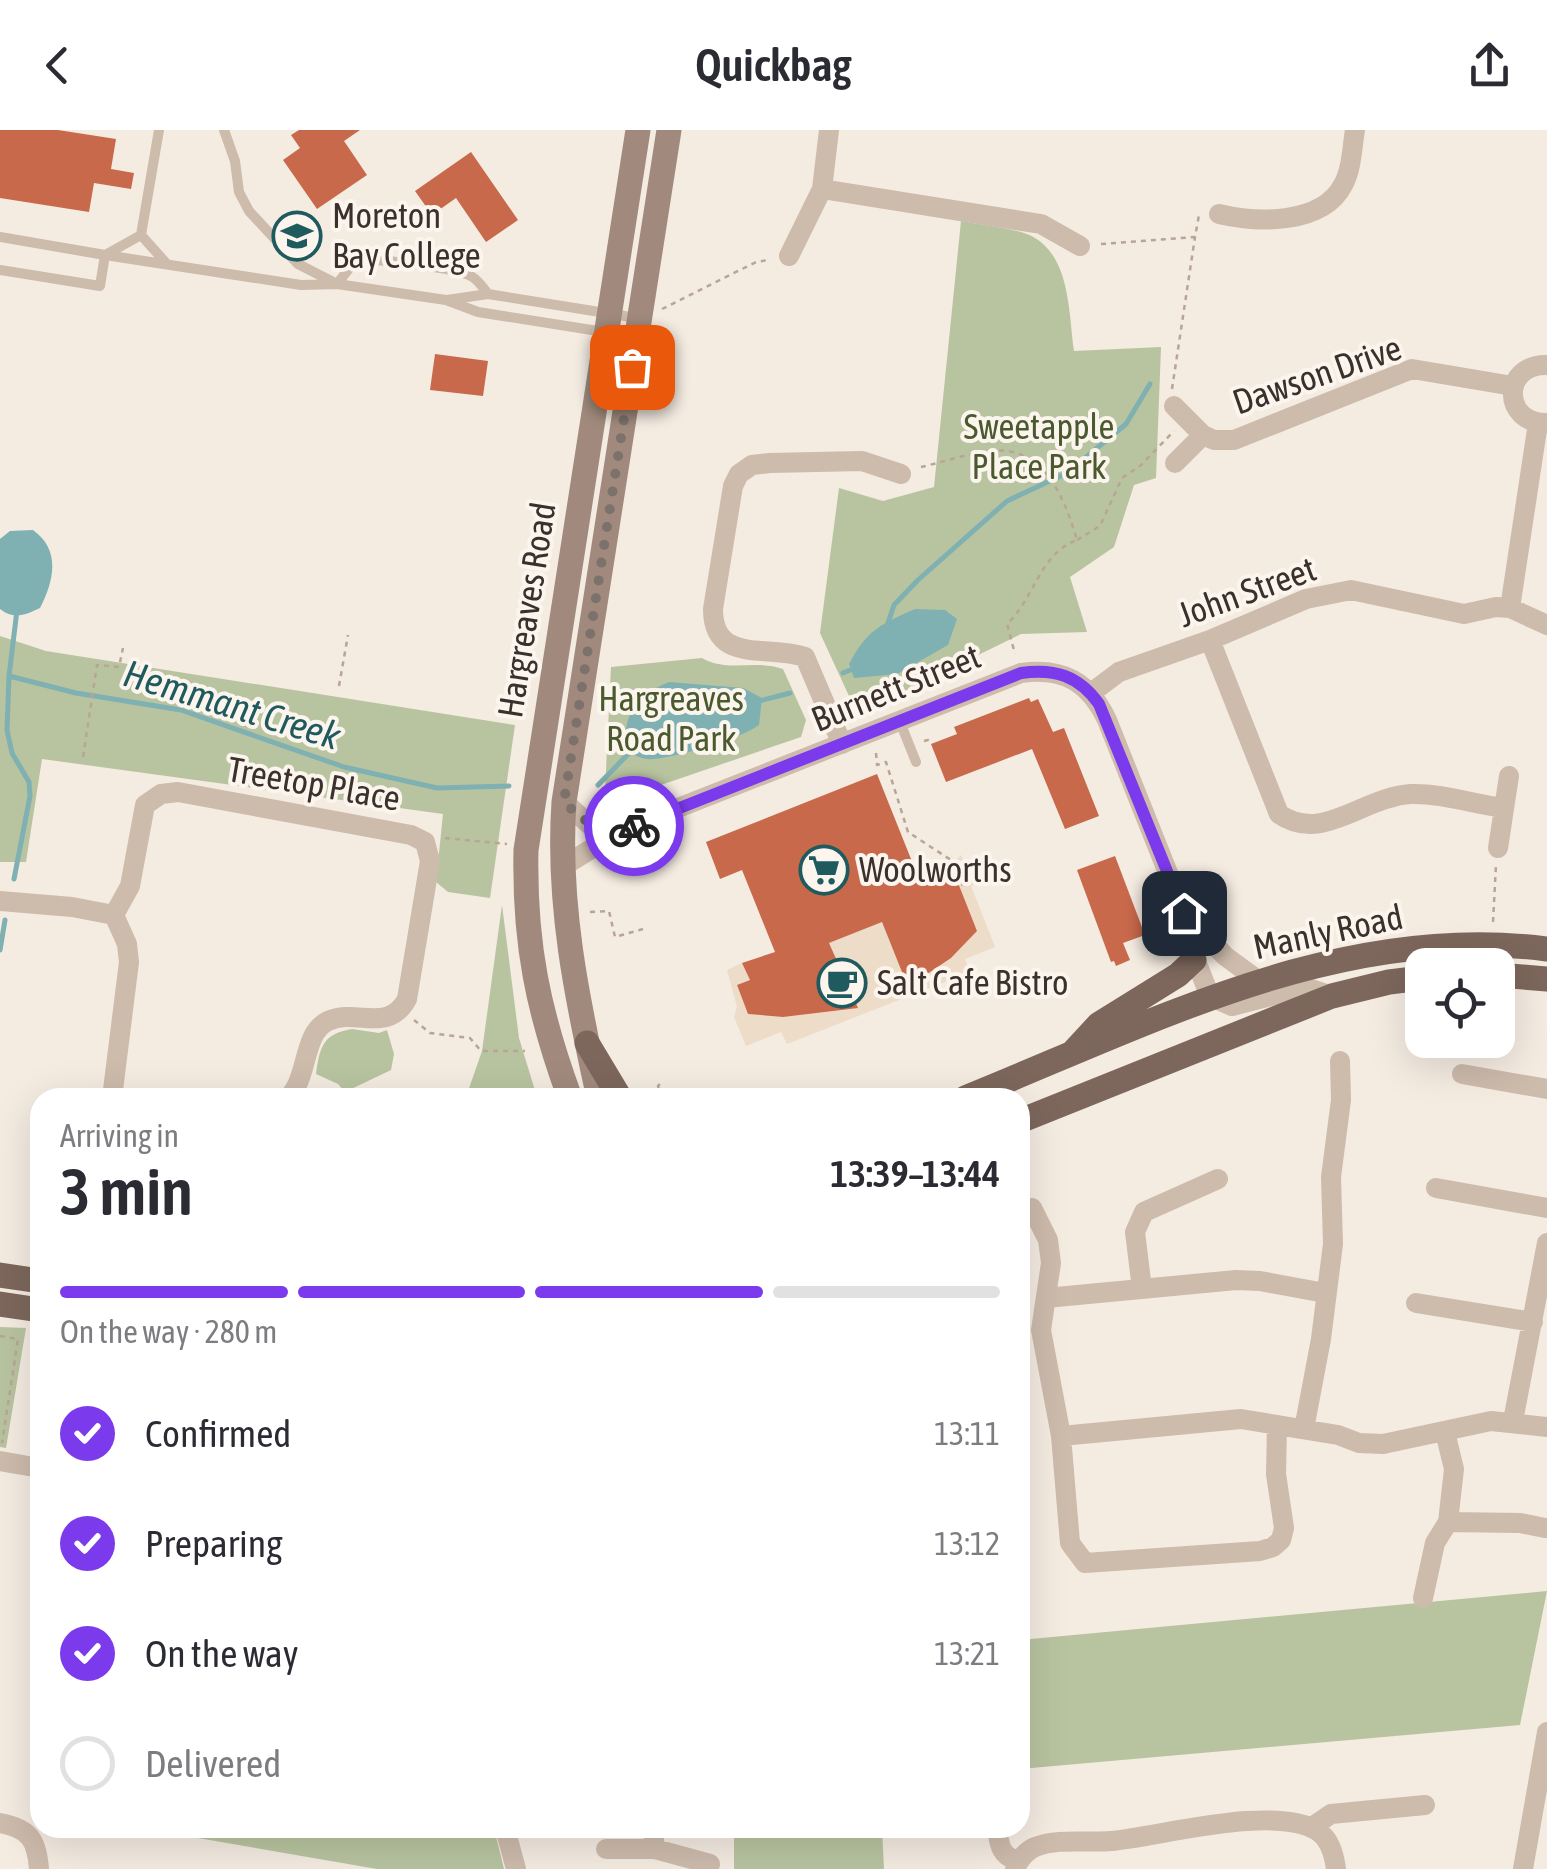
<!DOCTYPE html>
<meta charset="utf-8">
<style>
body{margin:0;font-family:"Asap Condensed",sans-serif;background:#f2f2f3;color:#2b2b33;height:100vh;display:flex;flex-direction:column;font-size:38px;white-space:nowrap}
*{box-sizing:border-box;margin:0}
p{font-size:32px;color:#7c7c81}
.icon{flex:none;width:55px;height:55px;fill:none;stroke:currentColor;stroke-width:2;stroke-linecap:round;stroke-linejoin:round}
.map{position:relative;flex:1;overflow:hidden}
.panel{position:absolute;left:30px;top:958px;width:1000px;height:750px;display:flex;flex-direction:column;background:#fff;border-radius:30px;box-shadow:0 10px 40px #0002}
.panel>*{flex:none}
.buttons{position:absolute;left:1405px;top:818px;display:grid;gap:20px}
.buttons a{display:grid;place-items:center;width:110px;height:110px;border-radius:20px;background:#fff;box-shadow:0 10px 40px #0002;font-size:50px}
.pin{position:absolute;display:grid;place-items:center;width:85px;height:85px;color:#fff;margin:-42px;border-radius:20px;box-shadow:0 5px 15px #0006}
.courier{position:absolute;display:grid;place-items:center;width:100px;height:100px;margin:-50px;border:8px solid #7c3aed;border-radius:50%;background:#fff;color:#222;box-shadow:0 2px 12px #0007}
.headline em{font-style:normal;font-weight:600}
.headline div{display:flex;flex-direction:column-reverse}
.headline{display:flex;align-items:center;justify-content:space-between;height:170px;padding:0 30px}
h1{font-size:65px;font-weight:600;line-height:75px}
.bar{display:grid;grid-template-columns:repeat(4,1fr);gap:15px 10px;align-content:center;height:120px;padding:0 30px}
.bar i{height:12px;border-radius:8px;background:#e1e1e2}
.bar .current{background:#7c3aed}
.bar p{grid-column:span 4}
ol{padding:0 30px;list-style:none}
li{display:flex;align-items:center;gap:30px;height:110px}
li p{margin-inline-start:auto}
li .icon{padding:10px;border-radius:50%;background:#7c3aed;color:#fff;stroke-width:4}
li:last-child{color:#7c7c81}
li i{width:55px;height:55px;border:5px solid #e1e1e2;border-radius:50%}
header{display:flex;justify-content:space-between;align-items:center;height:130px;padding:0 30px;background:#fff;font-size:45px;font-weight:600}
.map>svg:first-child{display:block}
.green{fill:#b8c4a0}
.plaza{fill:#ecdcc8}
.water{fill:#7fb0b2}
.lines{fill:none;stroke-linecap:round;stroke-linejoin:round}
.stream{stroke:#7fb0b2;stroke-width:5}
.building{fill:#c8694b}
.path{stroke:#b9a596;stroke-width:2.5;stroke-dasharray:5 5;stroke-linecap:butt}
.lane{stroke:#cdbbac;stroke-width:10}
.street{stroke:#cdbbac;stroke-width:20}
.secondary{stroke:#a18a7d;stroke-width:25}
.primary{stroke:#7d675c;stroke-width:25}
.done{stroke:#7c716b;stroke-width:10;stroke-dasharray:0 18}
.route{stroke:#7c3aed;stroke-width:12}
.labels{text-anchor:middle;stroke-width:8;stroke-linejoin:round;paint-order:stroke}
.poi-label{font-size:35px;fill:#3b302b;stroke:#fbf5ee;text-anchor:start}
.street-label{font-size:35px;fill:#3b302b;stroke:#fbf5ee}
.park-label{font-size:35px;fill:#4a5a2e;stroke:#fbf5ee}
.water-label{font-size:38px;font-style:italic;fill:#1f5a5e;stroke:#fbf5ee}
</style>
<header><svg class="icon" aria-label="back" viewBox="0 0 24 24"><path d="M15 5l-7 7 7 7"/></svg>Quickbag<svg class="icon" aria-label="share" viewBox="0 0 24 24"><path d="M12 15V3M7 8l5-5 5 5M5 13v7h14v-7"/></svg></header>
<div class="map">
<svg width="1547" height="1739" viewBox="0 0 1547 1739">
<rect width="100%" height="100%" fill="#f4ebe1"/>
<path class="green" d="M961,91C981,95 1005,97 1024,103C1071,119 1068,180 1074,221L1161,217L1156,348L1134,355L1114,417L1070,447L1087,502L1021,504L868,579H855L820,503L839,358L883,371L934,357Z
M0,506L46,521L515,595L490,768L448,762L436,752L443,684L42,629L26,732H0Z
M702,528C728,543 755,529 783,539L806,590L801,607L620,669L609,666L605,661L611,537Z
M502,775L519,908L537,967H466L482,921Z
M352,899L379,903L387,900L394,924L391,940L345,962L338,954L316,944C320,916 323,904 352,899Z
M0,1197L26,1198L6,1318L0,1317Z
M1547,1461L1520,1595L1020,1639V1510Z
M140,1698H494L504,1739H377Z
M734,1698H882L884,1739H734Z"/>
<path class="plaza" d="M961,725L971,745L983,740L987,749L971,756L995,817L965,829L970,842L787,914L781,902L746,916L734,887L737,877L727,840L742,833L750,850L737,855L748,884L783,887L853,878L855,872L829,813L882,792L907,852L912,855L951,828L977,801L951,735Z"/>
<path class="water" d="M33,400C61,420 54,451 40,478C25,485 14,490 0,479V409L10,401Z
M915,479L945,480L957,489L948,515L897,544L854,548L849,534C867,500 881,494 915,479Z
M669,552L743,558L762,568L759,595C739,609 679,627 653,629C642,630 633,625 624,619C626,582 633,567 669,552Z"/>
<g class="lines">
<path class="stream" d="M17,480L9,546L76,563L181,580L344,637L437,658L509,656
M888,493L894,475L918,450L1007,371L1067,343L1126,294L1150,254
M843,543L855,538
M9,546L7,600L12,623L29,652L30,666L14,749
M759,571L790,563
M598,655L633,619
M0,820L5,790"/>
</g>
<path class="building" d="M0,0H58L116,9L111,39L134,43L131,59L94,53L89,82L0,68Z
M299,0H360L344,11L367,45L317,79L283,30L300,18L291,5Z
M471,22L518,90L486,112L456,68L432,85L415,61Z
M435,224L488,231L483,266L430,260Z
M1029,568L1031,572L1038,569L1053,602L1064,598L1099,686L1065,699L1032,619L946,652L931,614L957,604L954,597Z
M877,644L919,749L951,735L977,801L951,828L908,857L882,792L829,813L858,878L783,887L748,884L737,855L750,850L742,833L775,822L742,740L720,749L706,712Z
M1115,726L1145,805L1123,813L1130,830L1116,836L1114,831L1111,832L1077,740Z"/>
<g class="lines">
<path class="path" d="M1101,114L1195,107L1199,85
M662,179L756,132L768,130
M1172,259L1195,107
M921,337C944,332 984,318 1007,321C1049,326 1067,376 1077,410C1039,424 1035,468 1007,494L1015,524
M1077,410L1100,396L1122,348L1140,336L1174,301
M339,556L348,505
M924,611L928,610L930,615
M876,623L877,635L886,632L908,702L954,732L964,759
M83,627L97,535L119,537L123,518
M445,708L507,714
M590,782L609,781L615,807L643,799
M1493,792L1496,735
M414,890L430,903L470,908L481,921H525
M661,968L658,956L662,952
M0,1206L18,1209L2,1313"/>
<path class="lane" d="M141,105L105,125L301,155L337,154L298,134L249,81L239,62L235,31L224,0
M141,105L159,0
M141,105L166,133
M0,107L105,125L100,156L0,140
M488,164C483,157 478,150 471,146C455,138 372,127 355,131L337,154L446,170L478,182L636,207
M447,170L488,164L637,188
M900,592L916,632"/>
<path class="street" d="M822,59L1041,94L1080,116
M1219,84C1257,93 1322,95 1343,55C1352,39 1352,17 1355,0
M789,126L822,59L829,0
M1547,235C1501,234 1502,294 1547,293
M1174,276L1203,305L1175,333
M1203,305L1214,310H1234L1412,239L1513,256
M1510,478L1538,293
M1210,510L1279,684C1322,714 1362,667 1411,664C1440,663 1474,674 1503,678
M1091,563L1119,542L1210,510L1306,469L1351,460L1464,484L1496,477L1510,478L1547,495
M842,614L805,527C768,514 713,535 713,479L733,356L739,344L752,335L770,333L862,331L901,344
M564,672L590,695L622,700
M1498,718L1509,646
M562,737L622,700L1021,543C1063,537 1089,552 1107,590L1184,783L1188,811L1207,859L1214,868L1232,876L1305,857L1332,866
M0,771L72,777L114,785L130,756L145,675L161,664L178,662L411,705L425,712L430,731L407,869C388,904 357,878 328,891C302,903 309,948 288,968
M1184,783L1225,826L1259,851
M1462,944L1547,959
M112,968L129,832L127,814L114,785
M1436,1058L1547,1078
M1032,1078L1048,1110L1051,1133L1041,1200L1061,1306L1070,1413L1085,1433L1260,1421L1273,1417L1281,1410L1284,1398L1276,1344L1277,1295
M1142,1159L1135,1102L1144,1082L1218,1049
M1046,1168L1236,1150L1260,1151L1325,1163
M1416,1173L1533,1192
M1513,1291L1547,1113
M1304,1299L1321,1209L1333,1114L1331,1047L1341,970L1340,931
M1061,1306L1241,1289L1338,1305L1359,1313L1383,1314L1491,1291L1547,1297
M0,1331L40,1338
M1448,1392L1520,1393L1545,1398
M1423,1468L1435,1413L1448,1392L1454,1339L1445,1302
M0,1693C29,1698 37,1710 39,1739
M1312,1697L1331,1684L1425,1675
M505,1698L516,1739
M653,1698L655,1719
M997,1698C999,1715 1001,1727 1019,1731
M606,1719H655L710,1734
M1015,1739C1019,1730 1026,1721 1035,1717C1058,1708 1087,1713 1111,1711C1162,1706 1272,1675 1316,1700C1330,1708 1334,1724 1336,1739
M1523,1739L1547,1602"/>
<path class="secondary" d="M570,968C538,881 524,813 526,720L638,0
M599,968C577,869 557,773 564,672L669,0"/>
<path class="primary" d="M1498,845L1547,849
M587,913L620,968
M1074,921L1099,894L1178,845L1194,830
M965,968C1151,893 1341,792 1547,819
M1020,991L1332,866L1389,852L1422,848
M0,1145L40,1151
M0,1174L40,1180"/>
</g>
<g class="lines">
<path class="done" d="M632,237L564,672C585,692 603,707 634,696"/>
<path class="route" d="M634,696L1021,543C1055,538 1079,546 1099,574L1184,783"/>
</g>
<defs>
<g id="school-ring" transform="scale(2.5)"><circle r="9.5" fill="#fbf5ee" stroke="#1f5a5e" stroke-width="1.5"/><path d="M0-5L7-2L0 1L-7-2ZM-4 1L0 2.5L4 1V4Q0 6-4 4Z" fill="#1f5a5e"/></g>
<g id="supermarket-ring" transform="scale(2.5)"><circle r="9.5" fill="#fbf5ee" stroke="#1f5a5e" stroke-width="1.5"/><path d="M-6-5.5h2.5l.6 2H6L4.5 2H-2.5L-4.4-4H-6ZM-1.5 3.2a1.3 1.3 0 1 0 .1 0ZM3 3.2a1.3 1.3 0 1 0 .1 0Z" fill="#1f5a5e"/></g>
<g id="cafe-ring" transform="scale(2.5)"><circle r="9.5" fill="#fbf5ee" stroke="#1f5a5e" stroke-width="1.5"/><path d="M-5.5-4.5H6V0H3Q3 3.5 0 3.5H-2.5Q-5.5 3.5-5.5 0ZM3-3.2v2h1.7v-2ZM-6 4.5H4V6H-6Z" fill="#1f5a5e"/></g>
</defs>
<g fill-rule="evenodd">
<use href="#school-ring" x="297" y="106"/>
<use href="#supermarket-ring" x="824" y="740"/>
<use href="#cafe-ring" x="842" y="853"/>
</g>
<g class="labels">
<g class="poi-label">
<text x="332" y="98">Moreton<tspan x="332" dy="40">Bay College</tspan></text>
<text x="859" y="752">Woolworths</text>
<text x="877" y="865">Salt Cafe Bistro</text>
</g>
<g class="street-label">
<text transform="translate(1317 245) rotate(-19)" y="12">Dawson Drive</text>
<text transform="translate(1247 462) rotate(-20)" y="12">John Street</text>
<text transform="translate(527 480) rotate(-81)" y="12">Hargreaves Road</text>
<text transform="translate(896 558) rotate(-22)" y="12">Burnett Street</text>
<text transform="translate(314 654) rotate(10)" y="12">Treetop Place</text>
<text transform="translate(1328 802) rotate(-12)" y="12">Manly Road</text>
</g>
<g class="park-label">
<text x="1039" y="309">Sweetapple<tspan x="1039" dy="40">Place Park</tspan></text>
<text x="671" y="581">Hargreaves<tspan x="671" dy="40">Road Park</tspan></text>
</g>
<g class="water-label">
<text transform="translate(232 575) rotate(17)" y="13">Hemmant Creek</text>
</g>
</g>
</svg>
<div class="buttons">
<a><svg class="icon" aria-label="locate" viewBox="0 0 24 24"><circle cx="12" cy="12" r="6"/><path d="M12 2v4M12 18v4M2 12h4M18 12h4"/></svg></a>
</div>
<div class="pin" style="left:632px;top:237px;background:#ea580c"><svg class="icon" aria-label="bag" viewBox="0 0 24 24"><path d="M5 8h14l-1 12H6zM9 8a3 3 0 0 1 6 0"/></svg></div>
<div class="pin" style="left:1184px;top:783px;background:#1f2937"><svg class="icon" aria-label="home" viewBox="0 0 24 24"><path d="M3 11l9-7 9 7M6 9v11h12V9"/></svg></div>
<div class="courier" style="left:634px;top:696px"><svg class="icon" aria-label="bike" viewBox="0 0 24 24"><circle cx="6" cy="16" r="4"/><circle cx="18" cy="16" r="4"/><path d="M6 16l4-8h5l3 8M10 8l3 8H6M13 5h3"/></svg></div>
<section class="panel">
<div class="headline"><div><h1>3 min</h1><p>Arriving in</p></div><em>13:39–13:44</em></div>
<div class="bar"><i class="current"></i><i class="current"></i><i class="current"></i><i></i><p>On the way · 280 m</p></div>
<ol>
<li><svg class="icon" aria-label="check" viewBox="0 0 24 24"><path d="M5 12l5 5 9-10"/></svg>Confirmed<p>13:11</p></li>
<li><svg class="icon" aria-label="check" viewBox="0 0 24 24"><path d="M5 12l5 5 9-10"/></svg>Preparing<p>13:12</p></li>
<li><svg class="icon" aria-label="check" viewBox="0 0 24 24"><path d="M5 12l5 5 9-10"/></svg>On the way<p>13:21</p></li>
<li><i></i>Delivered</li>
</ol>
</section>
</div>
